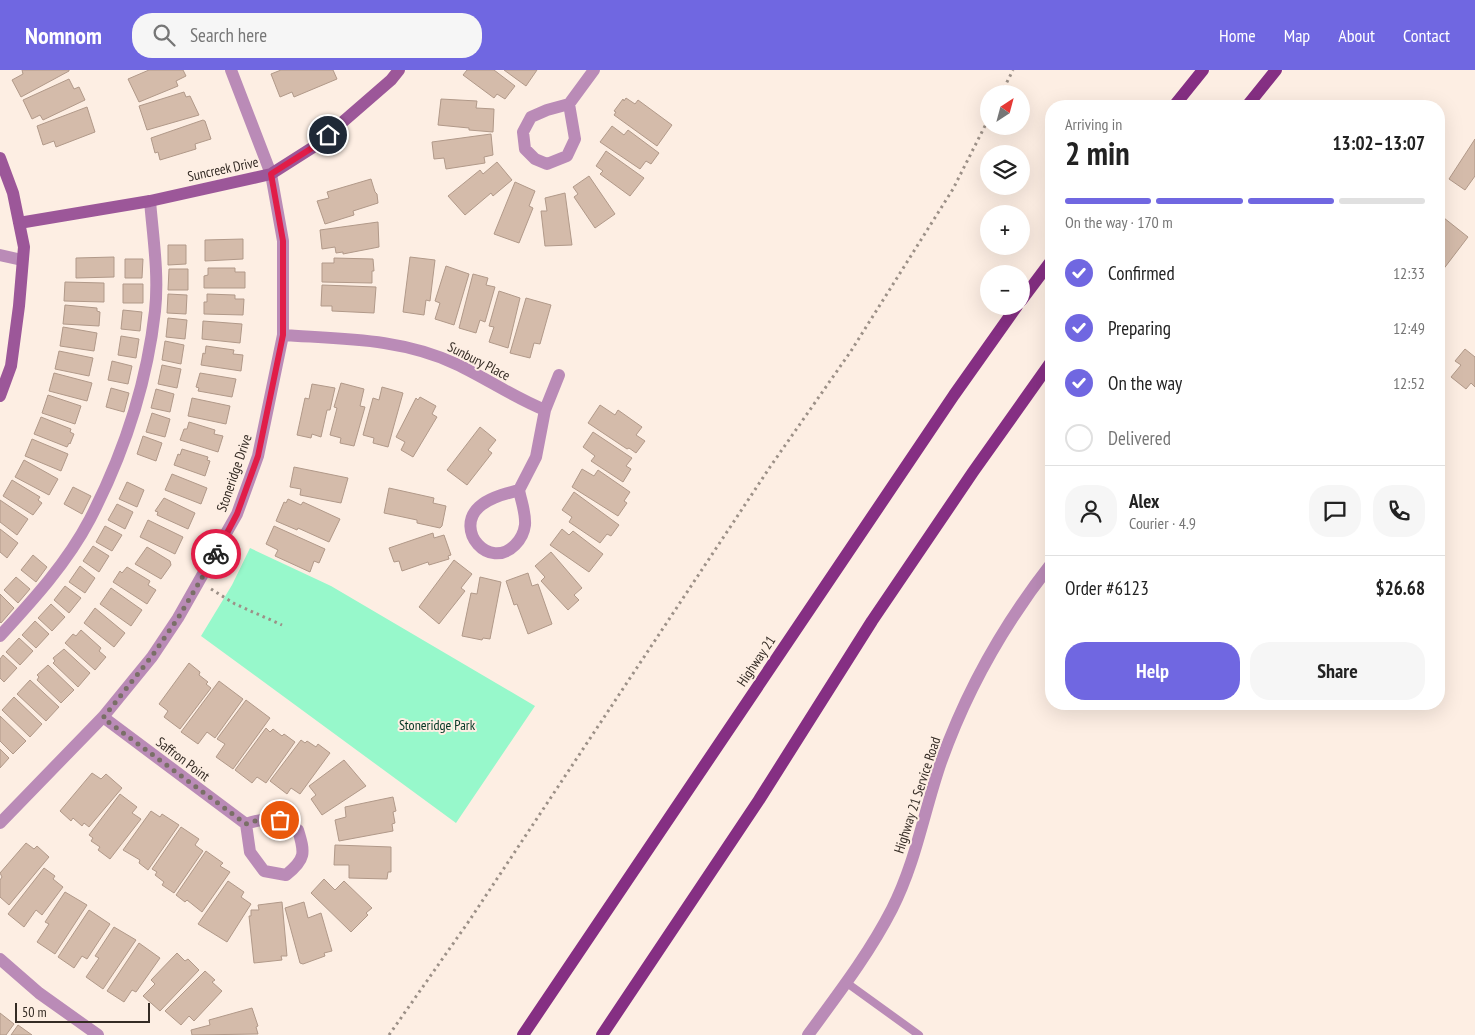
<!DOCTYPE html>
<meta charset="utf-8">
<style>
body{margin:0;font-family:"PT Sans Narrow",sans-serif;background:#f6f6f6;color:#222;height:100vh;display:flex;flex-direction:column;font-size:19px;white-space:nowrap}
*{box-sizing:border-box;margin:0}
p{font-size:16px;color:#767676}
.icon{flex:none;width:28px;height:28px;fill:none;stroke:currentColor;stroke-width:2;stroke-linecap:round;stroke-linejoin:round}
.map{position:relative;flex:1;overflow:hidden}
.drawer{position:absolute;left:1045px;top:30px;width:400px;height:610px;display:flex;flex-direction:column;background:#fff;border-radius:20px;box-shadow:0 5px 20px #0002}
.drawer>*{flex:none}
.needle{width:32px;rotate:36deg}
.controls{position:absolute;left:980px;top:15px;display:grid;gap:10px}
.controls a{display:grid;place-items:center;width:50px;height:50px;border-radius:50%;background:#fff;box-shadow:0 5px 20px #0002;font-size:25px}
.scale{position:absolute;left:15px;bottom:12px;width:135px;box-sizing:border-box;padding-left:5px;border:2px solid #342b24;border-top:0;font-size:14px;line-height:18px;white-space:nowrap;color:#342b24;-webkit-text-stroke:4px #fdeee3;paint-order:stroke}
.pin{position:absolute;display:grid;place-items:center;width:42px;height:42px;color:#fff;margin:-21px;border:2px solid #fff;border-radius:50%;box-shadow:0 1px 5px #0007}
.courier{position:absolute;display:grid;place-items:center;width:50px;height:50px;margin:-25px;border:4px solid #e11d48;border-radius:50%;background:#fff;color:#222;box-shadow:0 1px 6px #0007}
.summary em{font-style:normal;font-weight:800}
.summary div{display:flex;flex-direction:column-reverse}
.summary{display:flex;align-items:center;justify-content:space-between;height:85px;padding:0 20px}
h1{font-size:32px;font-weight:800;line-height:38px}
.bar{display:grid;grid-template-columns:repeat(4,1fr);gap:8px 5px;align-content:center;height:60px;padding:0 20px}
.bar i{height:6px;border-radius:4px;background:#e0e0e0}
.bar .active{background:#7067e1}
.bar p{grid-column:span 4}
.line{display:flex;align-items:center;gap:12px;padding:0 20px;border-top:1px solid #e0e0e0}
.line div{flex:1}
.round{display:grid;place-items:center;flex:none;width:52px;height:52px;border-radius:20px;background:#f6f6f6}
ol{padding:0 20px;list-style:none}
li{display:flex;align-items:center;gap:15px;height:55px}
li p{margin-inline-start:auto}
li .icon{padding:5px;border-radius:50%;background:#7067e1;color:#fff;stroke-width:4}
li:last-child{color:#767676}
li i{width:28px;height:28px;border:2px solid #e0e0e0;border-radius:50%}
.primary-button{display:flex;gap:10px;margin-top:auto;padding:10px 20px}
.primary-button a{flex:1;height:58px;border-radius:20px;background:#7067e1;color:#fff;font-size:20px;font-weight:800;line-height:58px;text-align:center}
.primary-button a+a{background:#f6f6f6;color:#222}
header{display:flex;align-items:center;gap:30px;box-sizing:border-box;height:70px;padding:0 25px;background:#7067e1;color:#fff}
header strong{font-size:24px}
nav{display:flex;gap:28px;margin-inline-start:auto;font-size:18px}
.search{width:350px;height:45px;background:#f6f6f6;display:flex;align-items:center;gap:12px;box-sizing:border-box;padding:0 18px;border-radius:20px;color:#767676;font-size:19px}
.map>svg:first-child{display:block}
.green{fill:#97f8cb}
.building{fill:#d4bbaa;stroke:#b19989}
.lines{fill:none;stroke-linecap:round;stroke-linejoin:round}
.path{stroke:#9c9087;stroke-width:3;stroke-dasharray:2.5 4;stroke-linecap:butt}
.lane{stroke:#ba8bb7;stroke-width:8}
.street{stroke:#ba8bb7;stroke-width:12}
.secondary{stroke:#9c5799;stroke-width:12}
.primary{stroke:#852f83;stroke-width:12}
.done{stroke:#7a6f67;stroke-width:5;stroke-dasharray:0 9}
.route{stroke:#e11d48;stroke-width:6}
.labels{text-anchor:middle;stroke-width:4;stroke-linejoin:round;paint-order:stroke}
.street-label{font-size:14px;fill:#342b24;stroke:#fdeee3}
.park-label{font-size:14px;fill:#023623;stroke:#fdeee3}
</style>
<header>
<strong>Nomnom</strong>
<div class="search"><svg class="icon" aria-label="search" viewBox="0 0 24 24"><circle cx="10" cy="10" r="6"/><path d="M15 15l6 6"/></svg>Search here</div>
<nav><a>Home</a><a>Map</a><a>About</a><a>Contact</a></nav>
</header>
<div class="map">
<svg width="1475" height="965" viewBox="0 0 1475 965">
<rect width="100%" height="100%" fill="#fdeee3"/>
<path class="green" d="M250,478L331,516L535,636L456,753L201,566L232,515Z"/>
<path class="building" d="M22,0H69V1L21,27L12,10L23,4Z
M149,0H183L186,6L176,11L178,16L139,32L128,9Z
M281,0H333L337,9L294,27L292,22L280,27L271,4Z
M467,0H494L515,16L505,29L497,24L494,28L463,5Z
M504,0H537L526,16Z
M69,9L74,19L79,17L85,30L43,50L40,45L32,49L23,30Z
M184,22L186,27L190,26L199,45L147,60L139,36Z
M626,28L635,34L638,30L672,55L657,76L614,45L616,42L614,41L623,29L624,31Z
M441,29L477,31L476,38L494,39L493,62L469,60V58L438,55Z
M87,37L95,62L56,77L54,71L43,75L37,56Z
M203,50L205,51L211,69L195,74L196,79L160,90L158,82L155,83L151,68Z
M612,56L624,65L628,60L659,83L651,94L646,91L640,99L600,72Z
M491,64L493,85L484,87L485,93L446,99L444,88L434,89L432,72Z
M1475,69V106L1465,120L1449,109Z
M606,81L644,108L630,126L600,104L603,101L596,96Z
M497,92L512,110L493,126L491,123L465,145L448,126L480,100L483,104Z
M589,106L615,144L595,158L574,127L578,124L573,117Z
M371,109L375,122L377,124L378,133L353,141L354,145L325,154L317,131L329,128L327,122Z
M515,112L535,121L529,136L533,138L519,173L494,164Z
M565,123L572,175L545,176L541,141H547L545,128Z
M1439,144L1468,167L1439,205Z
M378,152L379,177L343,184V182L336,183L335,177L322,179L320,160Z
M243,169V189L205,191V170Z
M168,175H186V194L168,195Z
M114,187V207L76,208V188Z
M410,187L435,190L430,231L426,230L424,245L403,242Z
M334,188L373,189L374,201H372V213L322,212V193H334Z
M125,189H143L142,208H125Z
M446,196L469,204L454,255L435,249L440,233L435,231Z
M208,198H235V202H245V218H204V206L208,205Z
M169,199H188V220H168Z
M473,204L488,208L486,215L495,217L485,252L480,250L476,263L459,258Z
M65,212L104,213V232L64,231Z
M123,214H143V233H123Z
M322,215L376,217L374,243L332,241V236H321Z
M499,221L520,228L508,278L489,272L494,257L489,256Z
M168,224L187,225L186,244L167,243Z
M207,224L235,225V229H244L243,245L204,244V232H207Z
M526,228L551,235L540,274L534,273L530,288L510,283Z
M65,235L97,238V241L100,242L99,256L63,254Z
M123,240L142,242L140,261L121,259Z
M168,248L187,250L185,269L166,267Z
M203,251L242,254L240,273L202,269Z
M63,257L97,263L94,281L60,276Z
M121,266L139,269L136,288L118,285Z
M165,271L184,275L181,294L162,290Z
M206,276L234,280L233,284L243,285L241,301L201,295L203,283L205,284Z
M1465,279L1475,287V317L1471,313L1466,319L1451,307L1461,295L1455,291Z
M59,281L93,288L89,306L55,299Z
M112,291L132,296L128,314L108,310Z
M162,295L181,299L177,318L158,314Z
M54,303L92,313L87,331L49,321Z
M200,303L236,309L232,327L198,321L199,318L196,317Z
M341,313L364,319L360,336L365,337L354,376L340,373L341,368L330,365L337,338L334,337Z
M312,314L335,318L330,340H327L321,367L312,364L311,368L297,365L305,328L309,329Z
M382,317L403,323L388,377L373,373L374,368L363,365L373,328L379,330Z
M111,318L129,323L124,342L106,337Z
M156,319L174,324L170,342L151,338Z
M48,325L81,336L75,354L42,343Z
M420,327L436,336L432,344L437,347L413,387L401,380L405,372L396,367L416,328L418,330Z
M192,328L230,336L226,354L188,346Z
M600,335L615,345L618,340L642,357L636,365L645,371L636,383L629,378L627,379L588,353Z
M152,343L170,349L165,367L146,362Z
M41,347L71,359L70,362L74,364L70,374L69,373L67,377L34,364Z
M189,352L215,360L214,364L223,366L218,382L180,370L184,359H187Z
M480,357L496,370L488,380L492,383L467,415L447,400Z
M593,362L632,388L626,396L631,399L623,412L591,391L595,386L583,377Z
M143,366L162,373L156,391L137,384Z
M32,369L68,384L61,401L25,386Z
M182,379L208,387L207,390L210,391L205,406L174,395L178,384L180,385Z
M24,390L58,409L49,425L15,407Z
M294,397L348,408L341,433L300,425L301,419L290,417Z
M582,399L594,406L598,400L630,422L624,431L627,433L618,446L572,417Z
M172,404L207,418L201,434L165,420Z
M12,410L40,427L38,430L42,433L33,445L3,426Z
M127,412L144,420L137,437L119,429Z
M73,417L91,426L82,444L64,434Z
M389,418L434,428L433,433L446,436L442,456L440,458L417,453V450L384,443Z
M574,422L619,455L611,466L607,464L600,473L569,452L572,447L562,440Z
M164,428L195,443L188,459L157,445L158,442L155,441Z
M288,429L301,435L303,432L340,449L329,472L298,458L297,460L276,451L284,432L286,433Z
M0,430L28,449L17,465L0,452Z
M117,434L133,442L125,459L108,450Z
M148,450L183,467L175,484L140,467Z
M105,456L122,465L112,481L96,472Z
M274,456L325,479L319,493L314,491L310,502L275,486L278,480L266,474Z
M0,459L18,473L7,488L0,482Z
M562,459L569,465L573,461L603,484L589,502L550,475Z
M433,463L434,468L444,465L451,485L448,486L449,489L429,495L428,492L402,501L399,491L394,492L389,478Z
M93,476L109,486L99,502L83,491Z
M147,477L170,491L171,495L161,509L135,494Z
M551,482L582,518L574,525L579,530L568,540L541,511L545,507L535,496Z
M33,485L47,497L36,512L21,500Z
M454,490L472,504L461,518L465,521L439,554L419,537Z
M80,496L95,508L85,523L69,512Z
M127,497L150,511L148,515L156,520L147,534L113,512L120,501L122,503Z
M528,503L532,516L538,514L552,554L528,564L517,534L514,535L506,511Z
M16,507L30,519L18,533L4,520Z
M480,507L501,512L490,569L483,568L482,570L462,566L471,523L477,524Z
M65,516L81,528L69,543L54,530Z
M111,518L142,540L131,556L100,534Z
M0,524L14,538L1,553L0,552Z
M51,534L65,547L52,561L38,548Z
M95,538L125,563L114,577L84,553Z
M35,551L49,564L36,578L22,565Z
M81,560L101,578L99,581L106,587L95,600L65,573L73,564L76,566Z
M19,568L33,581L20,595L6,582Z
M64,579L90,603L78,617L53,593L55,591L53,588Z
M3,585L17,598L4,612L0,608V589Z
M189,593L200,602L199,605L208,612L206,614L211,618L180,659L164,647L168,641L159,634Z
M48,595L74,620L61,633L37,610L39,607L37,605Z
M30,610L59,637L46,651L17,624Z
M219,611L243,629L215,668L207,662L198,674L181,662Z
M14,627L42,654L30,667L2,640Z
M246,630L270,648L233,699L216,687L225,674L217,669Z
M0,646L26,671L13,684L0,671Z
M266,658L270,662L273,659L282,666L284,664L295,672L266,713L257,707L252,713L235,700Z
M301,670L305,673L307,671L316,677L318,674L330,683L300,724L291,718L287,724L270,711Z
M0,679L9,688L0,698Z
M344,690L366,716L322,745L311,729L316,725L309,716Z
M92,703L101,709L106,704L122,718L89,757L84,753L82,756L73,748L71,751L60,741Z
M120,724L137,737L132,743L141,749L110,789L98,780L100,777L91,771L93,768L89,765Z
M393,727L396,741L393,742L395,753L392,754L393,761L339,771L335,750L346,747L345,737Z
M151,741L160,747L162,744L179,755L148,800L139,793L140,790L123,780Z
M181,757L199,769L195,775L203,781L174,823L162,815L164,812L155,805L157,802L152,799Z
M26,773L34,779L37,776L49,787L9,835L0,827V810L2,807L0,803Z
M335,775L391,777V802H388L387,809L349,808V795H334Z
M206,781L223,793L220,796L230,802L202,842L187,830L185,832L176,825Z
M44,798L55,806L53,809L63,817L42,845L36,840L24,857L8,844Z
M324,809L335,820L344,811L372,838L366,843L368,845L351,862L311,823Z
M228,811L244,822L241,827L251,834L227,872L198,854Z
M65,822L87,835L55,884L37,872L49,854L45,852Z
M282,832L287,886H281L282,890L254,893L249,846H251V840H259L258,835Z
M304,832L308,848L321,843L332,881L324,883L325,886L303,894L300,893L285,838Z
M89,840L110,854L87,889L82,886L74,898L58,887Z
M114,857L136,870L103,919L86,907L99,888L95,886Z
M139,873L160,888L136,922L132,920L124,932L107,921Z
M177,883L185,891L188,889L199,900L160,941L143,926L155,914L151,910Z
M205,901L215,910L212,912L222,921L194,951L189,946L181,955L165,941Z
M252,938L258,956L256,957L258,964L192,965L191,960L210,955L209,950Z
M0,943L14,954L6,965H0Z
M18,955L32,965H11Z"/>
<g class="lines">
<path class="path" d="M1001,24L1013,0
M211,519L235,534L282,555
M389,965L469,851L770,397L851,281L953,119L989,48"/>
<path class="lane" d="M847,913L919,965"/>
<path class="street" d="M569,34L575,69L567,86L547,94L535,89L525,79L523,62L531,47L547,40L569,34L594,0
M0,185L22,190
M283,265C342,269 401,268 456,294C486,308 513,327 545,340L536,387L519,420C506,424 490,427 479,437C454,460 489,501 515,475C520,470 524,463 525,455C526,443 521,431 519,420
M545,340L559,305
M0,566C33,530 67,493 90,449C123,385 147,313 155,241C159,205 153,167 150,131
M103,647L246,754L250,782L264,801L286,805C306,789 305,783 298,760C278,749 268,746 246,754
M0,753L103,647L152,587L178,548L237,444L258,386L283,265V171L271,104L231,0
M0,889L39,923L98,965
M808,965C838,924 869,884 892,839C916,792 924,741 941,692C967,619 1004,554 1051,494"/>
<path class="secondary" d="M0,88L13,123L24,177L19,236L11,296L0,326
M19,153L150,131L271,104L315,76L391,10L399,0"/>
<path class="primary" d="M1174,36L1203,0
M1247,36L1276,0
M1021,231L1051,191
M523,965L954,325L1017,236
M602,965L759,730L872,551L973,402L1051,292"/>
</g>
<g class="lines">
<path class="done" d="M216,484L178,548L152,586L103,648L246,754L261,749L280,750"/>
<path class="route" d="M216,484L237,444L258,386L283,265V171L271,104L315,76L328,65"/>
</g>
<g class="labels">
<g class="street-label">
<text transform="translate(223 99) rotate(-12)" y="5">Suncreek Drive</text>
<text transform="translate(479 291) rotate(27)" y="5">Sunbury Place</text>
<text transform="translate(234 403) rotate(-71)" y="5">Stoneridge Drive</text>
<text transform="translate(756 591) rotate(-56)" y="5">Highway 21</text>
<text transform="translate(183 689) rotate(37)" y="5">Saffron Point</text>
<text transform="translate(917 725) rotate(-72)" y="5">Highway 21 Service Road</text>
</g>
<g class="park-label">
<text x="437" y="660">Stoneridge Park</text>
</g>
</g>
</svg>
<div class="controls">
<a><svg class="needle" viewBox="-14 -14 28 28"><path d="M0-13l5 13h-10z" fill="#e53935"/><path d="M0 13l5-13h-10z" fill="#767676"/></svg></a>
<a><svg class="icon" aria-label="layers" viewBox="0 0 24 24"><path d="M12 4l9 5-9 5-9-5zM3 14l9 5 9-5"/></svg></a>
<a>+</a>
<a>−</a>
</div>
<div class="scale">50 m</div>
<div class="pin" style="left:280px;top:750px;background:#ea580c"><svg class="icon" aria-label="bag" viewBox="0 0 24 24"><path d="M5 8h14l-1 12H6zM9 8a3 3 0 0 1 6 0"/></svg></div>
<div class="pin" style="left:328px;top:65px;background:#1f2937"><svg class="icon" aria-label="home" viewBox="0 0 24 24"><path d="M3 11l9-7 9 7M6 9v11h12V9"/></svg></div>
<div class="courier" style="left:216px;top:484px"><svg class="icon" aria-label="bike" viewBox="0 0 24 24"><circle cx="6" cy="16" r="4"/><circle cx="18" cy="16" r="4"/><path d="M6 16l4-8h5l3 8M10 8l3 8H6M13 5h3"/></svg></div>
<section class="drawer">
<div class="summary"><div><h1>2 min</h1><p>Arriving in</p></div><em>13:02–13:07</em></div>
<div class="bar"><i class="active"></i><i class="active"></i><i class="active"></i><i></i><p>On the way · 170 m</p></div>
<ol>
<li><svg class="icon" aria-label="check" viewBox="0 0 24 24"><path d="M5 12l5 5 9-10"/></svg>Confirmed<p>12:33</p></li>
<li><svg class="icon" aria-label="check" viewBox="0 0 24 24"><path d="M5 12l5 5 9-10"/></svg>Preparing<p>12:49</p></li>
<li><svg class="icon" aria-label="check" viewBox="0 0 24 24"><path d="M5 12l5 5 9-10"/></svg>On the way<p>12:52</p></li>
<li><i></i>Delivered</li>
</ol>
<div class="line" style="height:90px"><a class="round"><svg class="icon" aria-label="person" viewBox="0 0 24 24"><circle cx="12" cy="8" r="4"/><path d="M4 21q1-7 8-7t8 7"/></svg></a><div><b>Alex</b><p>Courier · 4.9</p></div><a class="round"><svg class="icon" aria-label="chat" viewBox="0 0 24 24"><path d="M4 5h16v11H9l-5 4z"/></svg></a><a class="round"><svg class="icon" aria-label="phone" viewBox="0 0 24 24"><path d="M5 4h4l2 5-3 2q2 4 5 5l2-3 5 2v4C11 20 4 13 5 4z"/></svg></a></div>
<div class="line" style="height:65px"><div>Order #6123</div><b>$26.68</b></div>
<div class="primary-button"><a>Help</a><a>Share</a></div>
</section>
</div>
